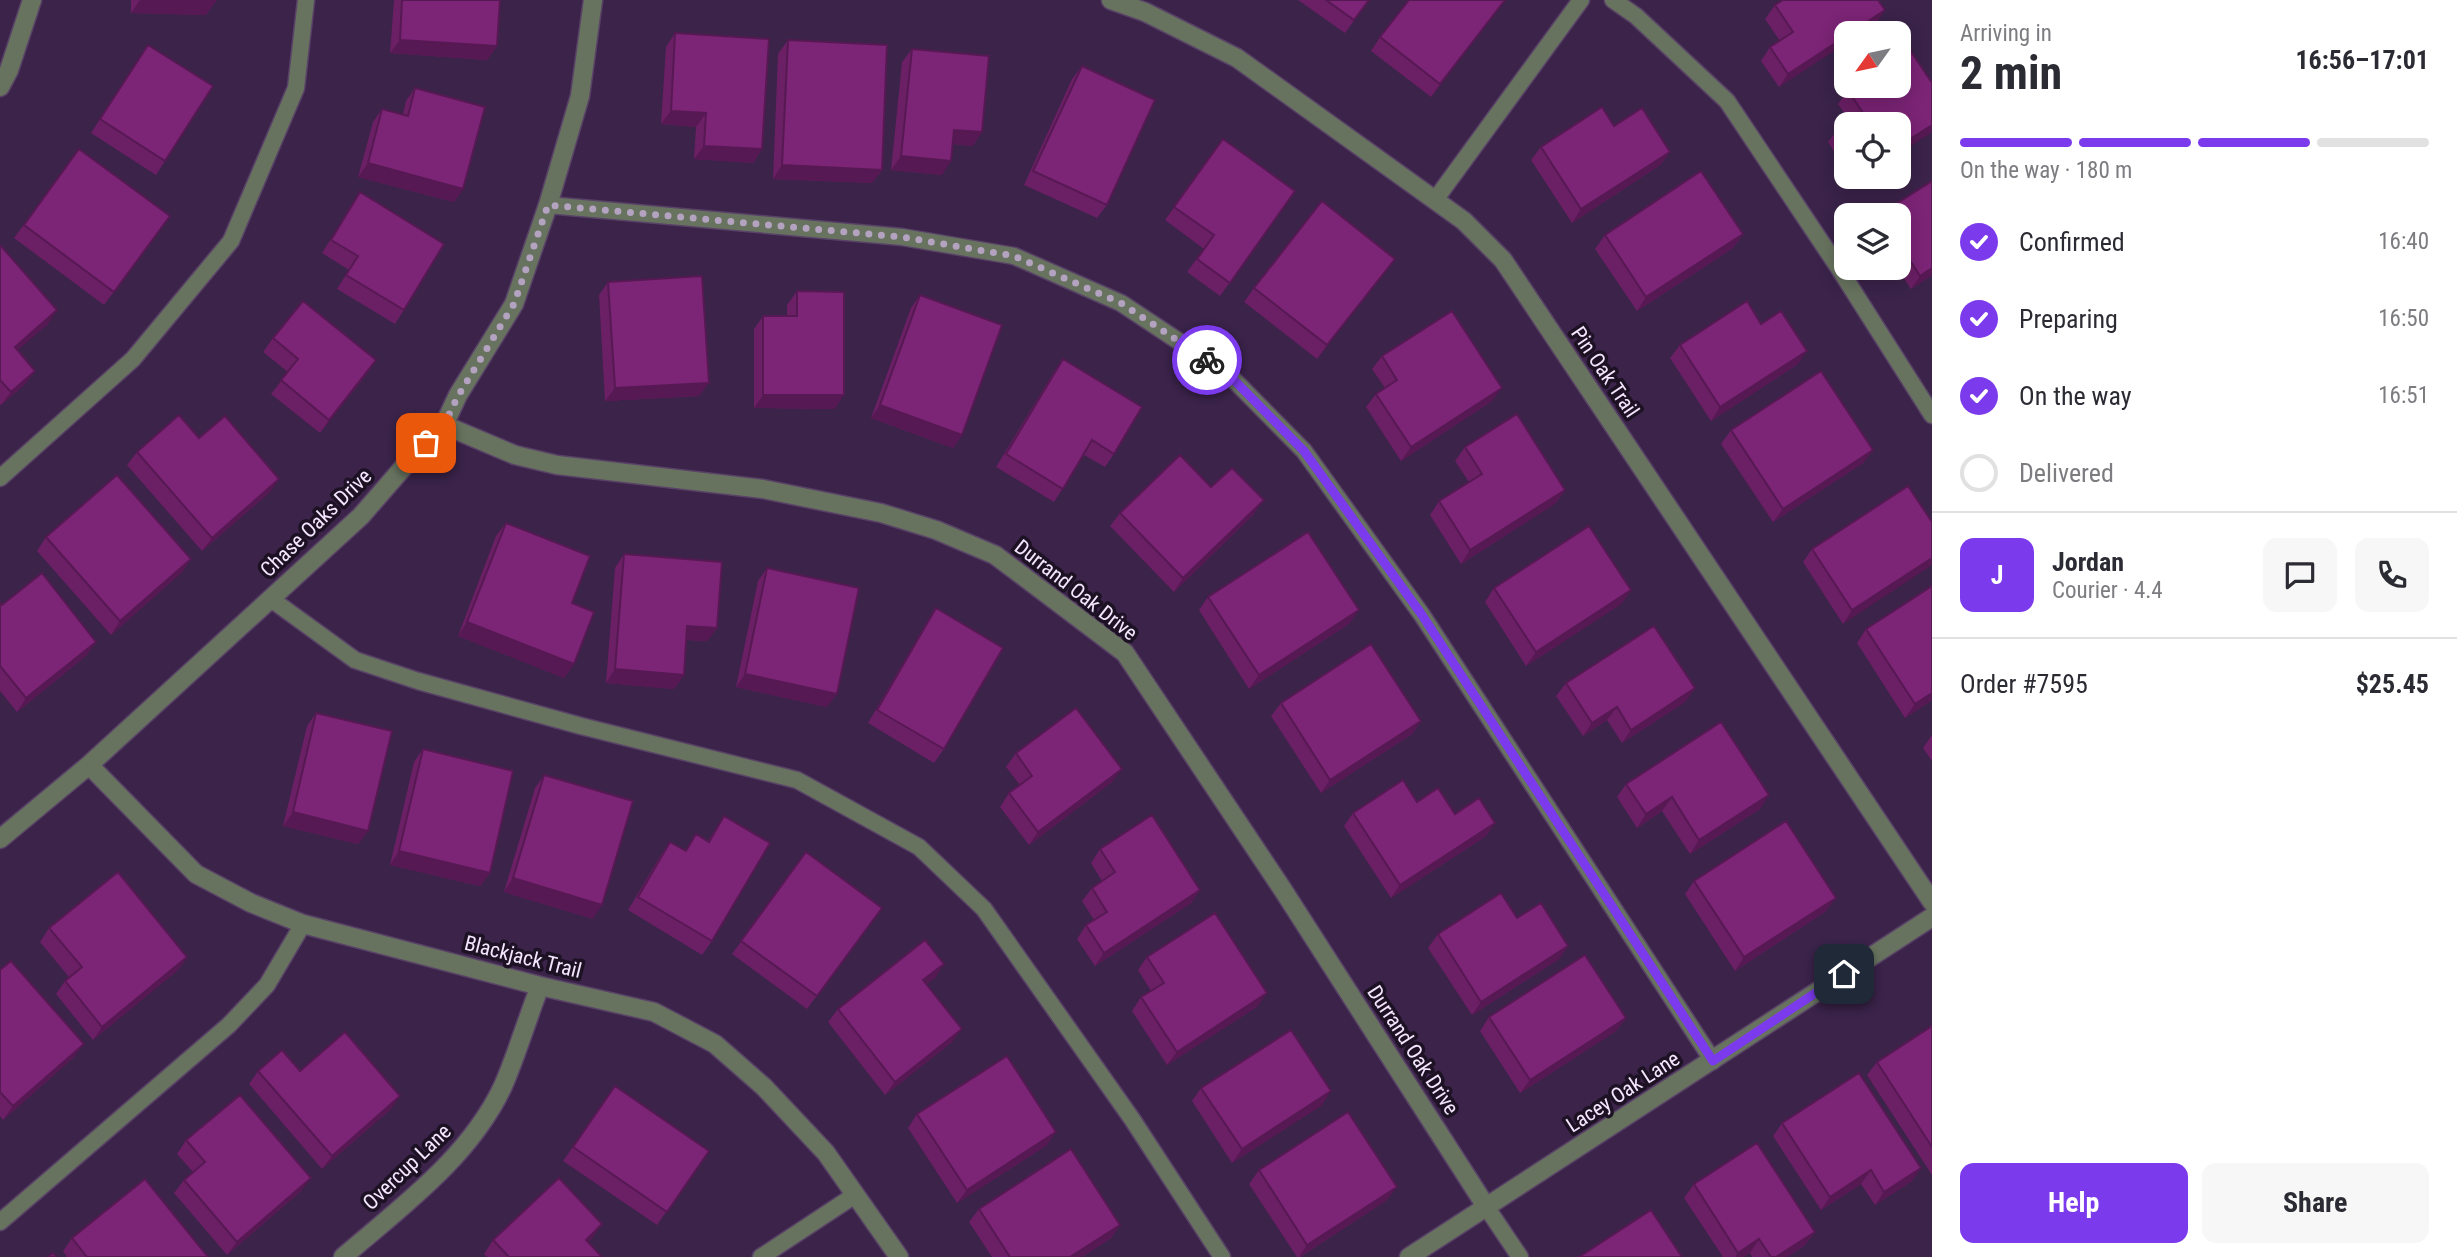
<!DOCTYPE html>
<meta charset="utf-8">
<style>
body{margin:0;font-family:"Roboto Condensed",sans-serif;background:#f7f7f7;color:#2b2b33;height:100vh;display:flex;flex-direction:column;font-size:26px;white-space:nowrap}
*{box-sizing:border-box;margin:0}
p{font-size:23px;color:#7c7c81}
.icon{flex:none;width:38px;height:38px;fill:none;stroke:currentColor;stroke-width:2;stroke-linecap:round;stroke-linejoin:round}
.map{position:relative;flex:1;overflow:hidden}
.panel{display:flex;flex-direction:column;background:#fff;width:525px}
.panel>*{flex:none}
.needle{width:46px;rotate:237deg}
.fabs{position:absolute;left:1834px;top:21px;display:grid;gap:14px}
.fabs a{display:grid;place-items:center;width:77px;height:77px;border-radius:14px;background:#fff;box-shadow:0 4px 18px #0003;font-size:35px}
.pin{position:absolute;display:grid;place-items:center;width:60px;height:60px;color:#fff;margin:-30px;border-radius:14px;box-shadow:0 4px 10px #0006}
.courier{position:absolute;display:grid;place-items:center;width:70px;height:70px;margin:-35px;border:5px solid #7c3aed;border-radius:50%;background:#fff;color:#222;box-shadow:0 2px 9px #0007}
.head em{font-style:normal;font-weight:700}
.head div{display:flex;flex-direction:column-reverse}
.head{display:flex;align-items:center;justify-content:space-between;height:119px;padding:0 28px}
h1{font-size:46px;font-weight:700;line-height:52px}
.bar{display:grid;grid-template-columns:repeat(4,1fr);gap:10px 7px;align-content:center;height:84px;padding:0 28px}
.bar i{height:9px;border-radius:5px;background:#e1e1e2}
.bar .active{background:#7c3aed}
.bar p{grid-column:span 4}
.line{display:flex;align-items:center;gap:18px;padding:0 28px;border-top:2px solid #e1e1e2}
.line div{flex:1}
.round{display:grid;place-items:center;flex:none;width:74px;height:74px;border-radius:14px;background:#f7f7f7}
ol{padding:0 28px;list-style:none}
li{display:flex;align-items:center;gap:21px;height:77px}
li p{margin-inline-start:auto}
li .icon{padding:7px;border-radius:50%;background:#7c3aed;color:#fff;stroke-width:4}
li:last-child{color:#7c7c81}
li i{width:38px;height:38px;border:4px solid #e1e1e2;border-radius:50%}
.action{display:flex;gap:14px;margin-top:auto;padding:14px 28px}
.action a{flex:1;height:80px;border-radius:14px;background:#7c3aed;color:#fff;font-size:28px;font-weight:700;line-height:80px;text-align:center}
.action a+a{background:#f7f7f7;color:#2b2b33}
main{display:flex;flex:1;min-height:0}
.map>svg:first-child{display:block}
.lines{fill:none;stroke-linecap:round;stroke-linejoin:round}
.lane-casing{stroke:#594267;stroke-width:19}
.street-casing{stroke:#594267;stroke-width:21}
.lane{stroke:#68735f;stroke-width:16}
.street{stroke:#68735f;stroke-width:18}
.wall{fill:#6b1f65}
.shaded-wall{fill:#571953}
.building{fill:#7c2476;stroke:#571953;stroke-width:2}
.done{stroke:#b3a2c0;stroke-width:7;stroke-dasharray:0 12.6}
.route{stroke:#7c3aed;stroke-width:9}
.labels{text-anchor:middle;stroke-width:7;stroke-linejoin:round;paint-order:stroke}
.street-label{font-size:21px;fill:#f4e6ff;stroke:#1d1224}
</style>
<main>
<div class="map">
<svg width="1932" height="1257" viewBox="0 0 1932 1257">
<rect width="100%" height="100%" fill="#3b234a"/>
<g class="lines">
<g class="lane-casing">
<path id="lane" d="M1613,0L1636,16L1727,101L1838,267L1932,415
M1435,200L1581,0
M548,205L902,237L1014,256L1121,303L1228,374L1304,451L1422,615L1713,1061
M0,478L133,359L231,241L296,88L306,0
M271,599L355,660L418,681L581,726L797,780L919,847L984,909L1132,1119L1222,1257
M1487,1208L1520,1257
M0,1222L229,1025L267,985L303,924
M761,1257L855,1195"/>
</g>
<g class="street-casing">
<path id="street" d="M1111,0L1145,12L1237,58L1464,221L1503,260L1932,902
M0,87L9,70L32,0
M444,425L515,455L557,465L763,489L881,513L936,530L995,555L1125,653L1283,890L1487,1208
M89,765L196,874L251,903L303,924L540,986L654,1012L715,1044L764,1087L826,1153L899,1257
M0,839L89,765L361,516L408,462L444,425L458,395L514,304L548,205L580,96L593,0
M343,1257C401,1207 470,1157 503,1086C517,1054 527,1019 540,986
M1409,1257L1932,917"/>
</g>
<use href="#lane" class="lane"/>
<use href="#street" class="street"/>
</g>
<path class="wall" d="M131,0H215L206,15L131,13Z
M394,0H500L497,46L487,60L390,53Z
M1298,0H1369L1345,33Z
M1505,0L1431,97L1371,51L1380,37Z
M1775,5L1876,24L1861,33H1846L1779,87L1761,61L1770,47L1780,41L1765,19Z
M675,33L762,149L753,163L694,159L696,127L661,124L666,47Z
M788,40L882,170L872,183L773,179L778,54Z
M148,45L165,161L156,175L91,133Z
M912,49L973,146L953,144L942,175L891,170L902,62Z
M1082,66L1107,205L1097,218L1024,185L1072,79Z
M1932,83L1846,124V170L1828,142L1838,129L1850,121L1838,104L1848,90Z
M415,88L463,189L454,202L358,177L373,122L382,109L403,114L406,101Z
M1223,139L1295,191L1220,296L1187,272L1204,249L1165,220Z
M1541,147L1670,152L1660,165L1572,223L1531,160Z
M79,149L170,216L104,305L14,238Z
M1851,177H1863L1855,182Z
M1932,181V275L1911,289L1897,268H1899V215H1880Z
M360,192L404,310L395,324L337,289L349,270L322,253Z
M1743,234L1733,248L1637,311L1595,249L1605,235Z
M0,247L48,324L17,350L35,371L25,384L1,405L0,404Z
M1385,272L1317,359L1244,302L1254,288Z
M608,282L699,396L605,401L599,295Z
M797,291L835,409L754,408V329L763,316H787V305Z
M920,295L962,435L953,448L871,418L911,308Z
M1761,324L1798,364L1711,421L1670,358L1680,345Z
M273,338L367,374L320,433L271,394L288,372L263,352Z
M1382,356L1492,401L1401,461L1366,407L1376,394L1385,388L1372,369Z
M1063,359L1114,454L1105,467L1084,455L1054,502L996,467L1054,372Z
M1731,430L1873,450L1863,463L1773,522L1721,444Z
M199,438L270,492L202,551L127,465L137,452Z
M1465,447L1565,490L1556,503L1461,564L1430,515L1439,501L1469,482L1455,461Z
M1211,487L1254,514L1174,592L1110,526L1120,513Z
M1932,522L1843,624L1803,562L1812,549Z
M506,523L572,603L574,664L564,678L458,636L496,536Z
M46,537L191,559L182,572L111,635L37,551Z
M624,554L717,628L707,641L686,640L684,675L674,689L606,683L615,568Z
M767,568L827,707L736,687L758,581Z
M1494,588L1631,590L1621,604L1526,666L1485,602Z
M1208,597L1350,623L1249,689L1199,610Z
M0,603L2,605L87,655L17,712L0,691Z
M936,608L944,749L934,763L868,723L927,622Z
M1866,629L1932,700L1905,718L1857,643Z
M1566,683L1695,688L1685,702L1622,743L1607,720L1583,736L1556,696Z
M1281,703L1421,721L1412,734L1321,793L1271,716Z
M316,713L368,831L358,844L283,826L307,726Z
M1932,735V761L1923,748Z
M423,749L490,873L480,886L390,865L414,762Z
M1016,753L1112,782L1029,845L1000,807L1009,793L1020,785L1006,767Z
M544,775L593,919L504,892L535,788Z
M1626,784L1760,809L1690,854L1662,811L1637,828L1617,797Z
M1417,802L1455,814L1495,823L1486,836L1391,898L1344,826L1353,813Z
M724,816L712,941L702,955L628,910L661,855L670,842L685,851L696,834L708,841Z
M1100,849L1200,890L1191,903L1095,966L1077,939L1086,925L1094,920L1082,901L1092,888L1102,881L1091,863Z
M806,852L882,908L807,1009L732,954Z
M1694,881L1826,911L1735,971L1685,894Z
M1517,918L1568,946L1559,959L1472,1015L1428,948L1438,934Z
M49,928L187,957L178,970L93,1040L56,994L65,981L69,977L40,942Z
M1147,957L1258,1006L1167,1065L1132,1011L1141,997L1151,991L1138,970Z
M0,970L74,1057L3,1120L0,1116Z
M935,978L926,984L952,1042L885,1095L828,1022L838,1009Z
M1489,1017L1626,1018L1616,1031L1520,1093L1480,1031Z
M1932,1026V1175L1867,1075L1877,1062Z
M258,1071L391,1109L322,1169L249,1084Z
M615,1086L709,1151L657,1225L563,1161Z
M1201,1088L1322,1105L1232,1163L1192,1101Z
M917,1114L1047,1145L957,1203L908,1128Z
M1782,1123L1912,1181L1875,1205L1861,1184L1821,1210L1773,1136Z
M186,1140L301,1191L227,1255L174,1193L184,1180L193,1172L177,1154Z
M1259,1170L1387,1200L1300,1257H1297L1249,1184Z
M1694,1184L1815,1232L1805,1245L1787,1257H1752L1750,1253L1743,1257H1723L1684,1198Z
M979,1209L1120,1225L1111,1238L1082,1257H992L969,1222Z
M593,1237L588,1242L602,1257H487L484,1254L493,1240Z
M72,1238L208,1257H67L63,1251Z"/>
<path class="shaded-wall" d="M140,0H157L215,2L206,15L131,13Z
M1505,0L1431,97L1440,84Z
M1885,10L1876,24L1861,33H1850Z
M1846,36V43L1779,87L1788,74Z
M400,40L497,46L487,60L390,53Z
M671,111L706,113L696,127L661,124Z
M1932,125V132L1899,154V146Z
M954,130L982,132L973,146L945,143Z
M704,146L762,149L753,163L694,159Z
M1670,152L1660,165L1572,223L1581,209Z
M901,156L951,161L942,175L891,170Z
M368,163L463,189L454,202L358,177Z
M782,165L882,170L872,183L773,179Z
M1743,234L1733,248L1637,311L1646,297Z
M1395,259L1385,272L1317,359L1327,345Z
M1932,268V275L1911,289L1920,276Z
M57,310L48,324L5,361L15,347Z
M1807,351L1798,364L1711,421L1720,407Z
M376,360L367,374L320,433L329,420Z
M35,371L25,384L1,405L11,392Z
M709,383L699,396L605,401L615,388Z
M1502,388L1492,401L1401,461L1411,447Z
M763,395H844L835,409L754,408Z
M880,405L962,435L953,448L871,418Z
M1873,450L1863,463L1773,522L1783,509Z
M279,479L270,492L202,551L212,538Z
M1565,490L1556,503L1461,564L1470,550Z
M1264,500L1254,514L1174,592L1183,578Z
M1932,558V565L1843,624L1852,610Z
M191,559L182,572L111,635L120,621Z
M1631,590L1621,604L1526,666L1536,652Z
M1359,610L1350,623L1249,689L1259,675Z
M467,622L574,664L564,678L458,636Z
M687,626L717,628L707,641L678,639Z
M96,642L87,655L17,712L26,698Z
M615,669L684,675L674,689L606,683Z
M745,674L837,694L827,707L736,687Z
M1695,688L1685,702L1622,743L1631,730Z
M1932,693V700L1905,718L1915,704Z
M1617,707L1607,720L1583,736L1592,723Z
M1421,721L1412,734L1321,793L1330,780Z
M1122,769L1112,782L1029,845L1038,832Z
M1769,795L1760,809L1690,854L1699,840Z
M1672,797L1662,811L1637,828L1646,814Z
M293,812L368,831L358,844L283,826Z
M1495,823L1486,836L1391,898L1400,885Z
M399,851L490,873L480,886L390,865Z
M513,878L602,905L593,919L504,892Z
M1200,890L1191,903L1095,966L1104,953Z
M1836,898L1826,911L1735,971L1744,957Z
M1568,946L1559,959L1472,1015L1481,1002Z
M187,957L178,970L93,1040L102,1027Z
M944,964L935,978L914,994L923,980Z
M1267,993L1258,1006L1167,1065L1177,1052Z
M1626,1018L1616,1031L1520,1093L1530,1080Z
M962,1029L952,1042L885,1095L895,1082Z
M84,1044L74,1057L3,1120L13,1106Z
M1331,1091L1322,1105L1232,1163L1242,1149Z
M400,1096L391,1109L322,1169L332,1156Z
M1056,1132L1047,1145L957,1203L967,1190Z
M1921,1168L1912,1181L1875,1205L1884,1192Z
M1871,1170L1861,1184L1821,1210L1830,1197Z
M311,1178L301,1191L227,1255L237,1242Z
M1397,1187L1387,1200L1299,1257L1307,1245Z
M602,1224L593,1237L576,1253L586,1240Z
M1120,1225L1111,1238L1082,1257H1070Z
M1815,1232L1805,1245L1787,1257H1776Z
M1759,1239L1750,1253L1743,1257H1735L1738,1253Z"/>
<path class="building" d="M157,0H215V2Z
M402,0H500L497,46L400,40Z
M1326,0H1369L1354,20Z
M1409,0H1505L1440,84L1380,37Z
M1783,0H1878L1885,10L1850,33H1846V36L1788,74L1770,47L1793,32L1775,5Z
M675,33L769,39L762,149L704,146L706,113L671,111Z
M788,40L887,45L882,170L782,165Z
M148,45L213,86L165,161L100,119Z
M912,49L989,56L982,132L954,130L951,161L901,156Z
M1910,50L1932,83V125L1899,146V124H1846V142L1838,129L1863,113L1848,90L1855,86H1899V57Z
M1082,66L1155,100L1107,205L1033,171Z
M415,88L485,107L463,189L368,163L382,109L408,116Z
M1602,107L1614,126L1642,108L1670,152L1581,209L1541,147Z
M1223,139L1295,191L1230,283L1197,259L1214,235L1174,207Z
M79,149L170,216L114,292L24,225Z
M1701,171L1743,234L1646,297L1605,235Z
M1932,181V268L1920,276L1899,243V215L1880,214Z
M360,192L444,244L404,310L346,275L358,256L331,240Z
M1322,201L1395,259L1327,345L1254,288Z
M1,246L57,310L15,347L35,371L11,392L0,380V247Z
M702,276L709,383L615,388L608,282Z
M797,291L844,292V395H763V316H797Z
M920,295L1002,325L962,435L880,405Z
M303,301L376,360L329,420L281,380L298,359L273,338Z
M1747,301L1761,324L1781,311L1807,351L1720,407L1680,345Z
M1452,311L1502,388L1411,447L1376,394L1397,380L1382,356Z
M1063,359L1142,407L1114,454L1092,440L1063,489L1006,454Z
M1821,371L1873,450L1783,509L1731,430Z
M1517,414L1565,490L1470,550L1439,501L1482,474L1465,447Z
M179,415L199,438L225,416L279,479L212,538L137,452Z
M1180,455L1211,487L1232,468L1264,500L1183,578L1120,513Z
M117,475L191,559L120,621L46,537Z
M1908,486L1932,522V558L1852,610L1812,549Z
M506,523L590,556L572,603L594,612L574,664L467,622Z
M1589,526L1631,590L1536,652L1494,588Z
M1308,532L1359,610L1259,675L1208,597Z
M624,554L722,562L717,628L687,626L684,675L615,669Z
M767,568L859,588L837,694L745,674Z
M42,573L96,642L26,698L0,666V603L2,605Z
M1932,586V693L1915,704L1866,629Z
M936,608L1003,648L944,749L877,710Z
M1654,626L1695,688L1631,730L1617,707L1592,723L1566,683Z
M1371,644L1421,721L1330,780L1281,703Z
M1076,708L1122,769L1038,832L1009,793L1032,776L1016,753Z
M316,713L392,731L368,831L293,812Z
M1721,722L1769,795L1699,840L1672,797L1646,814L1626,784Z
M423,749L513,771L490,873L399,851Z
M544,775L633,801L602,905L513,878Z
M1403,780L1417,802L1438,788L1455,814L1479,798L1495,823L1400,885L1353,813Z
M1152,815L1200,890L1104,953L1086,925L1107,912L1092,888L1115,872L1100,849Z
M724,816L770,843L712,941L638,897L670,842L686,851L696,834L709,842Z
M1786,821L1836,898L1744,957L1694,881Z
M806,852L882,908L817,996L741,941Z
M118,872L187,957L102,1027L65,981L82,967L49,928Z
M1501,893L1517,918L1541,903L1568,946L1481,1002L1438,934Z
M1215,913L1267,993L1177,1052L1141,997L1164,983L1147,957Z
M925,940L944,964L923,980L962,1029L895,1082L838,1009Z
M1585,955L1626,1018L1530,1080L1489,1017Z
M11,961L84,1044L13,1106L0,1092V970Z
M1932,1026V1147L1877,1062Z
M1291,1030L1331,1091L1242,1149L1201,1088Z
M345,1032L400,1096L332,1156L258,1071L282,1050L300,1071Z
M1007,1056L1056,1132L967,1190L917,1114Z
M1859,1073L1921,1168L1884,1192L1871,1170L1830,1197L1782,1123Z
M615,1086L709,1151L667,1212L573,1147Z
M240,1095L311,1178L237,1242L184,1180L205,1162L186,1140Z
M1348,1112L1397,1187L1307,1245L1259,1170Z
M1757,1143L1815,1232L1776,1257H1771L1759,1239L1738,1253L1694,1184Z
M1071,1149L1120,1225L1070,1257H1010L979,1209Z
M559,1178L602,1224L586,1240L602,1257H509L493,1240Z
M145,1179L208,1257H87L72,1238Z
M1651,1210L1682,1257H1579Z
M53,1253L56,1257H48Z"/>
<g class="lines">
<path class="done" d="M426,443L444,425L458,396L514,304L548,205L902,237L1014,256L1121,303L1207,360"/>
<path class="route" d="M1207,360L1228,374L1304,451L1422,615L1713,1061L1844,974"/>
</g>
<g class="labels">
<g class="street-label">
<text transform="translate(1605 372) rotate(56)" y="7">Pin Oak Trail</text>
<text transform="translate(316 523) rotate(-44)" y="7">Chase Oaks Drive</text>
<text transform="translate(1076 590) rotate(38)" y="7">Durrand Oak Drive</text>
<text transform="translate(523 957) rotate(14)" y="7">Blackjack Trail</text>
<text transform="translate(1413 1050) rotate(57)" y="7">Durrand Oak Drive</text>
<text transform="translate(1623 1092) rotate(-33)" y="7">Lacey Oak Lane</text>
<text transform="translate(407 1167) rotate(-44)" y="7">Overcup Lane</text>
</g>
</g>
</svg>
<div class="fabs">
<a><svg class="needle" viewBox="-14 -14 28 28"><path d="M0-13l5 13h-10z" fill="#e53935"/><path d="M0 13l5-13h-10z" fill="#7c7c81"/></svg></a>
<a><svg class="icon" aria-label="locate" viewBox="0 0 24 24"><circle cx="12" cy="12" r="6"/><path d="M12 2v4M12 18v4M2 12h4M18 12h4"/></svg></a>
<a><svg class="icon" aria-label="layers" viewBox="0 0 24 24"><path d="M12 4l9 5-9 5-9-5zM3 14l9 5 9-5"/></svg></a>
</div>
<div class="pin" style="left:426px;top:443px;background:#ea580c"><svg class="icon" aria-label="bag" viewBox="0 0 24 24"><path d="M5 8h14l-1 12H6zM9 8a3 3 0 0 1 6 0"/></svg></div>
<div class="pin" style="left:1844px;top:974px;background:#1f2937"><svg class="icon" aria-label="home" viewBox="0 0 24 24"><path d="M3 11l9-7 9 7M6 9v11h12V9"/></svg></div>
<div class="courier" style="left:1207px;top:360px"><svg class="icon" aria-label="bike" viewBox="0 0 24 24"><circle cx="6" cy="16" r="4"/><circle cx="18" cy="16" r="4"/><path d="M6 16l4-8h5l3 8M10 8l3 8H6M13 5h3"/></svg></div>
</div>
<section class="panel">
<div class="head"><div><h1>2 min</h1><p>Arriving in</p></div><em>16:56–17:01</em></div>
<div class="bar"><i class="active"></i><i class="active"></i><i class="active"></i><i></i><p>On the way · 180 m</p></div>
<ol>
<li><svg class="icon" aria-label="check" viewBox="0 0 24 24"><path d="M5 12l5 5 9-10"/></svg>Confirmed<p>16:40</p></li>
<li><svg class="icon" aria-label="check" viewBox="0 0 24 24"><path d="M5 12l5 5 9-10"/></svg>Preparing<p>16:50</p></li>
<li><svg class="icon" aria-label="check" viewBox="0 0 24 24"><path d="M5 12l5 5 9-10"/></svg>On the way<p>16:51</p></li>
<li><i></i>Delivered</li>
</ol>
<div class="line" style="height:126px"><b class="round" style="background:#7c3aed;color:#fff">J</b><div><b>Jordan</b><p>Courier · 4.4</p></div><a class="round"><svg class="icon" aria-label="chat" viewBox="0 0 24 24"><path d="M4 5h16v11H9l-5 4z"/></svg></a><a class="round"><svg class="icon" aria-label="phone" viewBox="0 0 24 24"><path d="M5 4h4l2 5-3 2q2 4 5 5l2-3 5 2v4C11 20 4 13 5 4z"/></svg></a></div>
<div class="line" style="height:91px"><div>Order #7595</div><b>$25.45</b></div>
<div class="action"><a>Help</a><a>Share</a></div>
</section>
</main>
